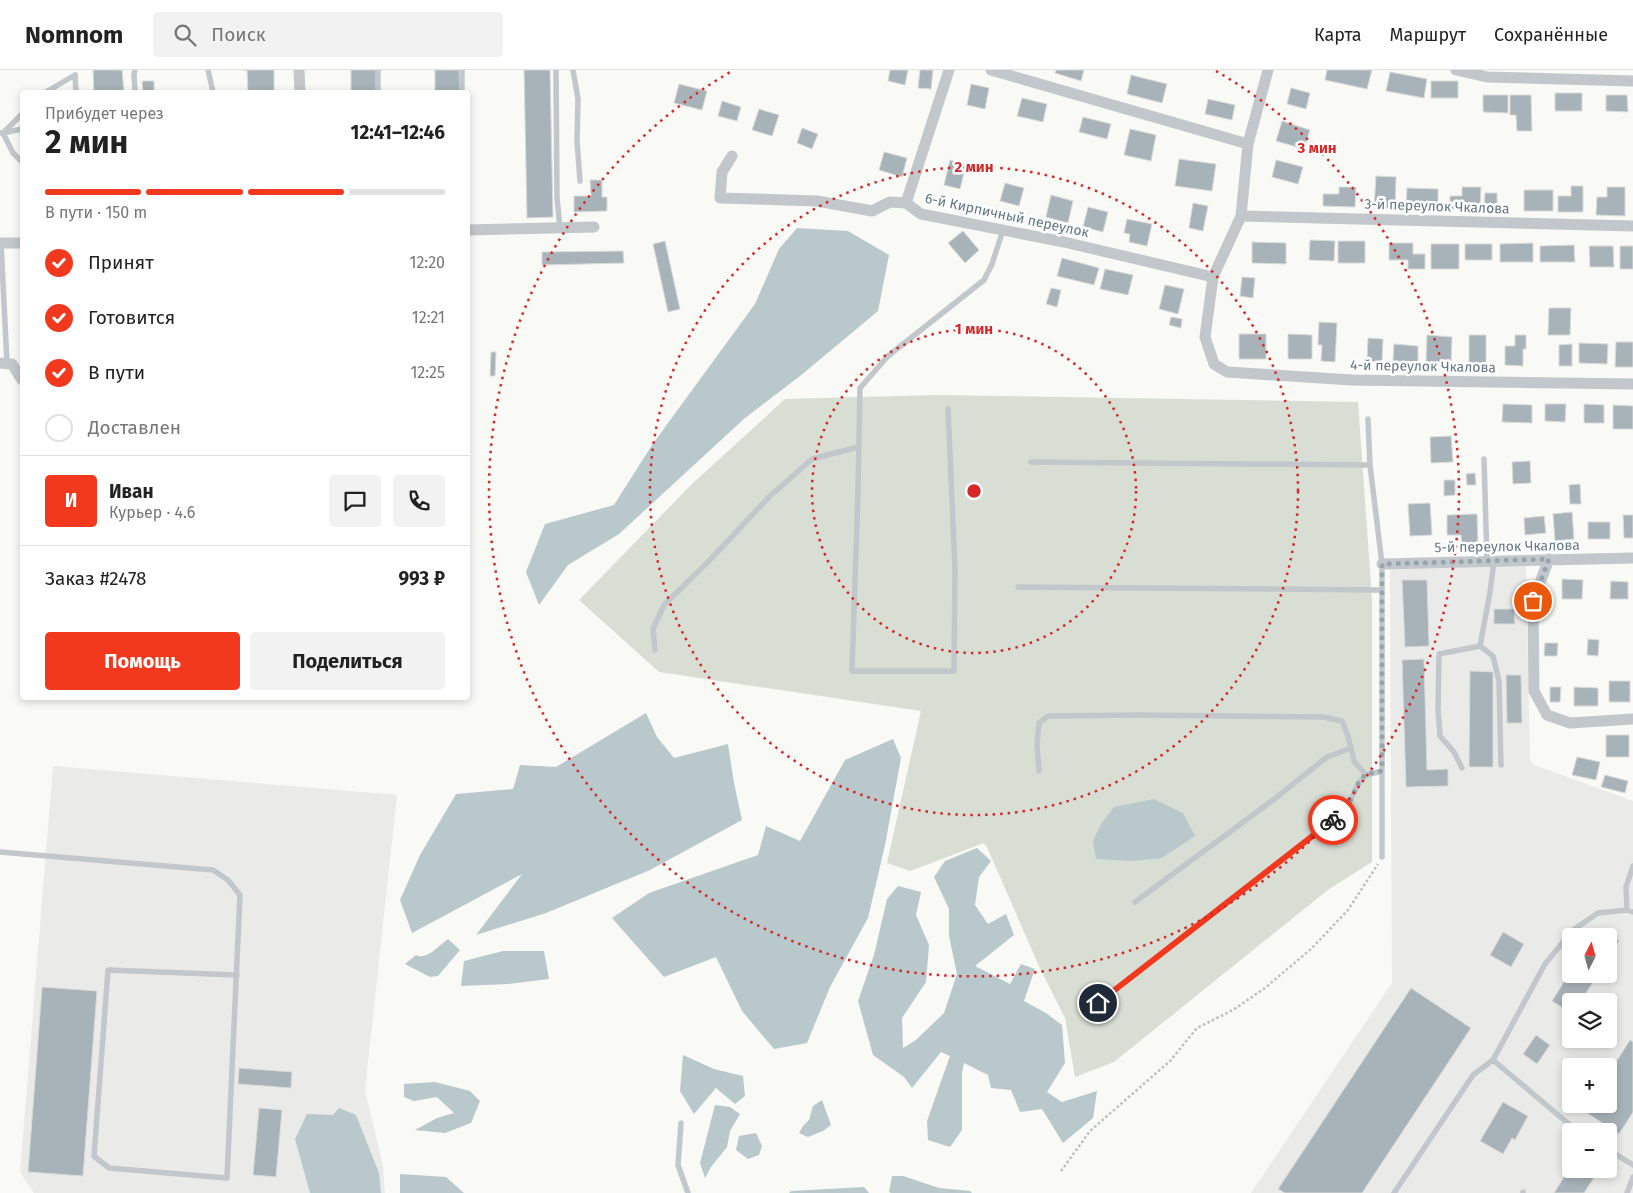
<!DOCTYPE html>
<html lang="ru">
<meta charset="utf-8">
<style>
body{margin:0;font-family:"Fira Sans",sans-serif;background:#f2f2f2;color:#222;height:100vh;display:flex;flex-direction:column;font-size:19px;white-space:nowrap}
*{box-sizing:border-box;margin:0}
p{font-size:16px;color:#767676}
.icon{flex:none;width:28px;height:28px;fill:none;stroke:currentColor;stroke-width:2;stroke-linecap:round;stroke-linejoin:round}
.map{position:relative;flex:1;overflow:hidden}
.sheet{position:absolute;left:20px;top:20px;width:450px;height:610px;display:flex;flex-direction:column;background:#fff;border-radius:5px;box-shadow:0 2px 8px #0003}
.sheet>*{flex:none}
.needle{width:32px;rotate:6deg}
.controls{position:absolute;left:1562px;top:858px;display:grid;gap:10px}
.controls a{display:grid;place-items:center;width:55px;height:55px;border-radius:5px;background:#fff;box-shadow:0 2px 8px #0003;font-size:25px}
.pin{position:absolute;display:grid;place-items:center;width:42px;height:42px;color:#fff;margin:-21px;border:2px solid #fff;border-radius:50%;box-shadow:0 1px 5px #0007}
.courier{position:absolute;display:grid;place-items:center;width:50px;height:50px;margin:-25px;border:4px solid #f2391d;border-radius:50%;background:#fff;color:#222;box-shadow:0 1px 6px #0007}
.head em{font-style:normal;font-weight:700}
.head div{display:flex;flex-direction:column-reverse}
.head{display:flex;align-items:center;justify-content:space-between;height:85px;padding:0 25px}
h1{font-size:32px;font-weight:700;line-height:38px}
.bar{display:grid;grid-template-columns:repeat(4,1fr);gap:8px 5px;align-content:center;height:60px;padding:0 25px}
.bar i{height:6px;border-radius:4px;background:#e0e0e0}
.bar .current{background:#f2391d}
.bar p{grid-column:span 4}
.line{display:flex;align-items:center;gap:12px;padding:0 25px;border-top:1px solid #e0e0e0}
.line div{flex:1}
.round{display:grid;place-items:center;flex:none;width:52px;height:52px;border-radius:5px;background:#f2f2f2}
ol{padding:0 25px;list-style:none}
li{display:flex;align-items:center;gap:15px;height:55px}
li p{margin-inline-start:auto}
li .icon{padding:5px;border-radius:50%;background:#f2391d;color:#fff;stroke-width:4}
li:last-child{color:#767676}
li i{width:28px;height:28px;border:2px solid #e0e0e0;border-radius:50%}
.primary-button{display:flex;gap:10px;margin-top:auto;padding:10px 25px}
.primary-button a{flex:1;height:58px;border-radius:5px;background:#f2391d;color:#fff;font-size:20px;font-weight:700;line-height:58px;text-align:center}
.primary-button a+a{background:#f2f2f2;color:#222}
header{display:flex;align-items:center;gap:30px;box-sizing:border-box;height:70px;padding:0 25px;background:#fff;border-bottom:1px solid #e0e0e0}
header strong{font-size:24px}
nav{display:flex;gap:28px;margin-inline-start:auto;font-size:18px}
.search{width:350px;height:45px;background:#f2f2f2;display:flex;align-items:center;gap:12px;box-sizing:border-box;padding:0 18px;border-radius:5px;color:#767676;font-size:19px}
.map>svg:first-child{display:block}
.built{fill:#eaeae9;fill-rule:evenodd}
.green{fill:#d9ded5}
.water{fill:#b8c8cb}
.building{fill:#a8b3b9;stroke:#dbdad8}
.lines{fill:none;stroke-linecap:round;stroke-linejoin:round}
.path{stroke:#bbbfc2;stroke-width:2.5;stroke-dasharray:2.5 2.5;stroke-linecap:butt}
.service{stroke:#c1c7ca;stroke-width:5.5}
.minor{stroke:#c1c7ca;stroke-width:11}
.done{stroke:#96a5ac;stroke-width:5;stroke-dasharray:0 9}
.route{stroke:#f2391d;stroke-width:6}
.ring{fill:none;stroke:#d62828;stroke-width:2.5;stroke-dasharray:2.5 5}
.labels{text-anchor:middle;stroke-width:5;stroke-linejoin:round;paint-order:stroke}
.street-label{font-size:14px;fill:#617884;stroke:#fff}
.centre{fill:#d62828;stroke:#fff;stroke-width:2.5}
.ring-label{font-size:15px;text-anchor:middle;font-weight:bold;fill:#d62828;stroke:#fff;stroke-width:5;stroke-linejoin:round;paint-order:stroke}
</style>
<header>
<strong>Nomnom</strong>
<div class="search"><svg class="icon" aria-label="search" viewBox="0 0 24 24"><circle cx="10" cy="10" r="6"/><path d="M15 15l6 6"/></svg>Поиск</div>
<nav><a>Карта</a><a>Маршрут</a><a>Сохранённые</a></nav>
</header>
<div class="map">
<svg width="1633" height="1123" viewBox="0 0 1633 1123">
<rect width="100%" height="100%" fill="#f9f9f6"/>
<path class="built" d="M1526,494L1530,690L1534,695L1633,731V1123H1251L1392,913L1390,499ZM1571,866H1609V904H1571ZM1571,931H1609V969H1571ZM1571,996H1609V1034H1571ZM1571,1061H1609V1099H1571Z
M53,696L397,725L365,1020L383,1096L385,1123H34L20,1102Z"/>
<path class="green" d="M937,325L1358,332L1372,529V792L1329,819L1114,992L1075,1007L1065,948L1038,894L987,777L984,773L910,801L887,793L921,641L659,602L579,530L692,414L785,329Z"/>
<path class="water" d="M797,158L848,161L889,185L878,241L800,306L745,348L619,464L568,495L539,535L526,502L545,454L614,435L652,375L755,234L779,179Z
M646,643L657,667L674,688L728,674L734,713L742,750L650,800L546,843L476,865L522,804L412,863L400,830L420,785L456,724L513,719L520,695L556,697Z
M893,669L901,688L885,775L868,848L830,917L807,973L774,979L742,941L716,887L664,907L612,848L649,823L758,785L766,756L800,771L845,690Z
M1154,729L1183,743L1195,766L1162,788L1132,791L1096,789L1093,771L1101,754L1114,737Z
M977,778L991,791L979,807L975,835L988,854L1006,844L1014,865L975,896L1010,914L1021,894L1035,899L1024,931L1046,943L1062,955L1065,993L1047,1022L1062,1032L1097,1021L1093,1048L1063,1073L1042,1039L1020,1042L1011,1020L991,1018L988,1005L964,993L962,1003V1060L950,1077L928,1070L927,1051L950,986L941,982L912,1018L904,1007L873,985L858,931L874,885L887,829L898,816L921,822L916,845L929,875L926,912L902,948L903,978L916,970L944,943L957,904L949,866V839L934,807L945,791Z
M448,869L460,880L438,906L430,907L405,894L416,885C427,891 439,875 448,869Z
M503,881H544L549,909L508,914L461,916L464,891Z
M683,985L714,999L743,1006L745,1026L735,1034L716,1018L694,1044L680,1021Z
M435,1012L470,1021L480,1031L471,1053L445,1063L415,1060L437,1048L454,1043L437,1027L414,1031L404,1027V1014Z
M822,1030L831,1055L823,1061L808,1067L799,1063L803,1056L809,1050L813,1036Z
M715,1035L730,1037L740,1044L730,1061L727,1077L711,1097L705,1108L700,1093Z
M339,1038L356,1045L379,1103L381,1123H310L295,1069L307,1044L333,1045Z
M756,1063L762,1076L759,1085L748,1089L736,1080L739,1066Z
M400,1104L446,1107L464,1123H400Z
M892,1106H903L939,1118L970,1121L972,1123H891L889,1122Z
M864,1117L869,1123H789L791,1121Z"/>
<path class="building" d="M93,0H122L124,22H94Z
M243,0H274V22H248L247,0Z
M351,0H376V22H351Z
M435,0H459L460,22H435Z
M524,0H550L553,147L527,148Z
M890,0H908L905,15L888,11Z
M920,0H933L931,19L918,18Z
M1056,0H1084L1081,11L1055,3Z
M1327,0H1372L1367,19L1325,10Z
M1390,2L1427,9L1424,28L1386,21Z
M1131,5L1167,14L1162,33L1127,24Z
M142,11H154V22H143Z
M1431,11H1458V28H1431Z
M679,14L707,21L702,40L674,33Z
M971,14L989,18L985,39L967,35Z
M1291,18L1310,23L1306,39L1287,34Z
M1555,23H1582V41H1555Z
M1483,25H1508V43L1483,42Z
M1510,25H1531L1532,61H1517L1516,45H1510Z
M1606,25H1627L1628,42L1606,41Z
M1022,28L1047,34L1043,52L1017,46Z
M1208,29L1235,35L1232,50L1205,44Z
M722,31L741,37L737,51L718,46Z
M759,39L779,45L772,66L752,60Z
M1083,47L1111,54L1107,69L1079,62Z
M1282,51L1310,60L1304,79L1276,71Z
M802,58L818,64L812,79L797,73Z
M1130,59L1156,65L1151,91L1124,85Z
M884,82L907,88L902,107L879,100Z
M1179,89L1216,94L1212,121L1175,116Z
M950,90L966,95L960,119L944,115Z
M1276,90L1303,97L1298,114L1272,107Z
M1376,106L1396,107L1395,139L1374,138Z
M590,110H602V127H607V141L574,142V126H591Z
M1005,113L1024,118L1019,136L1000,131Z
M1571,116H1583V142H1558V126H1571Z
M1339,117H1356L1355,137L1323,136V124H1339Z
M1462,117H1481L1480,139H1450V126H1462Z
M1607,117H1625V146L1596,145L1597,127H1607Z
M1407,118L1438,119V138L1406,137Z
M1524,120H1553V141H1524Z
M1485,123H1497V140H1484Z
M1051,125L1073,131L1068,153L1046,147Z
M1193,133L1208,136L1203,161L1189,158Z
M1088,137L1108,142L1103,162L1083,157Z
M1127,149L1152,154L1147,176L1129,172L1130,164L1124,163Z
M963,161L979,180L965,193L948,173Z
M1310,170L1335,171L1334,191L1309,190Z
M665,171L680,239L668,242L653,174Z
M1338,171H1365V193H1338Z
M1252,172L1286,173V194L1252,193Z
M1389,173H1413V184H1425V199H1408V190H1389Z
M1533,173V192H1500V174Z
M1431,174H1459V199H1431Z
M1465,174H1492V190H1465Z
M1574,175L1575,192H1540V176Z
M1589,176H1613L1614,197H1590Z
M1620,176H1633V199H1620Z
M623,181L624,193L542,195V182Z
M1062,188L1099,198L1094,215L1057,206Z
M1105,199L1133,205L1128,225L1100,219Z
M1242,207L1255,208L1253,228L1240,226Z
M1165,215L1184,219L1178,244L1159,239Z
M1051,218L1061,220L1057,237L1046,234Z
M1549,238H1571L1570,265H1548Z
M1171,247L1182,249L1181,258L1169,255Z
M1319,252L1337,253L1335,292L1321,291L1322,275H1318Z
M1239,264H1266V289H1239Z
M1288,264L1312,265V289H1288Z
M1427,265L1452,267L1451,293L1426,292Z
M1469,265H1486V294H1469Z
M1515,265H1526V279H1523V296L1505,295V276H1515Z
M1368,268L1383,269L1382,292L1367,291Z
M1616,272H1633V297H1615Z
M1579,273L1608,274L1607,294L1579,293Z
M1394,274L1418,276V292L1393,291Z
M1572,274V296H1559V275Z
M491,282H496L495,306H490Z
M1503,334L1532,335V353L1502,352Z
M1545,334H1566L1565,352L1545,351Z
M1584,334L1604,335V353H1584Z
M1613,335L1633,336V359H1613Z
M1451,366L1453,392L1431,393L1430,367Z
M1530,391L1531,413L1513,414L1512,392Z
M1475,403L1476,415H1467L1466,404Z
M1444,410H1455V425L1444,426Z
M1580,414L1581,434H1570L1569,415Z
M1430,433L1432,465L1410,466L1408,434Z
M1572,442L1574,469L1555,471L1553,444Z
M1477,444L1478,476H1462L1461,465H1447V445Z
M1623,445H1633V468H1624Z
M1544,446L1546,463L1525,465L1524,448Z
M1588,452H1610V469H1588Z
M1562,509L1583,510L1582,529H1562Z
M1402,510H1427L1429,576L1405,577Z
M1611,511L1628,512V529H1610Z
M1494,539H1514L1515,554H1494Z
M1588,569L1599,570L1598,586L1587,585Z
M1545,573H1558L1557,586H1544Z
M1424,589L1427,700L1448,699V716L1406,717L1402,590Z
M1470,601L1493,602V697H1469Z
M1506,605H1521L1522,653H1507Z
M1609,611H1630V632H1609Z
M1550,617H1561L1560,632H1550Z
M1574,617L1598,618V636H1574Z
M1606,665H1629V687H1606Z
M1577,687L1600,692L1596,710L1572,705Z
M1605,705L1628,711L1625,723L1601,717Z
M1598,858L1619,871L1609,887V866H1593Z
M1503,862L1524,874L1511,897L1490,885Z
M1571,900V904H1598L1581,931H1571V943L1552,931Z
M42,917L97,921L83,1106L28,1102Z
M1411,918L1471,958L1362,1123H1285L1278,1119Z
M1536,965L1550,975L1537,994L1523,984Z
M1630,970L1633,972V1042L1619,1064L1584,1041L1589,1034H1609V1003Z
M239,998L292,1002L291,1018L238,1014Z
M1503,1032L1528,1046L1515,1070L1512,1068L1503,1084L1480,1071Z
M259,1038L282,1040L276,1107L253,1105Z
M1571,1096V1099L1599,1100L1584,1123H1554Z"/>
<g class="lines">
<path class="path" d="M1061,1101L1090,1061L1170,991L1197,958L1233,940L1265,918L1311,879L1348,840L1378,794"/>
<path class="service" d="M135,0L134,5L135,21
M208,0L213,22
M378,0V22
M462,0V22
M556,0L557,128L560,158
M573,0L578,29L577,71L580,111
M46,22L75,5L76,22
M0,63H3L13,83L22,92
M3,63L22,44
M3,63L22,59
M1,173L7,293
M948,339L955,498L954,601H852L858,422L860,318L888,286L984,210L992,194L1003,160
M1368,349L1370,395L1382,494V787
M1484,389L1487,491
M1031,392L1370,395
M1018,517L1382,520
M1480,576L1493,586L1499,611L1501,695
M655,580L653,559L664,535L709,491L770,426L812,389L858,377
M1462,698L1454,682L1440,666L1438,639L1439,584L1480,576L1490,522L1494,491
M1039,701L1037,675L1039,653L1048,646L1138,645L1323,647L1342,651L1348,666L1354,691L1366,705L1382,701
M0,782L213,800L228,810L240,825L227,1108L109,1098L94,1086L108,900L237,905
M1633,796L1626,817L1627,840L1633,842
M1135,832L1273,730L1327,687L1351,678
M1098,933L1328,754L1347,737L1359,712L1366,705
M681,1053L678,1095L688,1123
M1577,1061L1493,990L1545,894L1573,860L1598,843L1627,840
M1609,1080L1633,1095
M1394,1123L1473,1005L1493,990
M1523,1123V1122
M1627,1123L1633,1107"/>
<path class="minor" d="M299,0L300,22
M991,0L1248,74
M1268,0L1248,74L1241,146L1213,207L1205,267L1214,294L1227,302L1352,310L1633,314
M1456,0L1487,7L1633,11
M732,86L722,102L720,128L817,131L872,141L890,132L906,133L921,144L1064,172L1213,207
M906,133L949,0
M1241,146L1633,156
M468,160L594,157
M0,173H22
M0,293L12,294L22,310
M1549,489L1533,531L1534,621L1547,645L1570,653L1633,649
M1382,494L1633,488"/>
</g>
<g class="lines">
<path class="done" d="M1333,750L1347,737L1359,712L1366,704L1382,701V494L1549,489L1533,531"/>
<path class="route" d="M1098,933L1333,750"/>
</g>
<g class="ring">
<circle cx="974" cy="421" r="162"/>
<circle cx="974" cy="421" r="324"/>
<path d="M1216 1A485 485 0 1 1 732 1"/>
</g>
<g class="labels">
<g class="street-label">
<text transform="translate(1437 136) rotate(2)" y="5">3-й переулок Чкалова</text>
<text transform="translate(1007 145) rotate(12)" y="5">6-й Кирпичный переулок</text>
<text transform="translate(1423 296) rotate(1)" y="5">4-й переулок Чкалова</text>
<text transform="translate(1507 476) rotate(-1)" y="5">5-й переулок Чкалова</text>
</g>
</g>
<circle cx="974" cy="421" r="8" class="centre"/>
<g class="ring-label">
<text x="1317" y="83">3 мин</text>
<text x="974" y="102">2 мин</text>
<text x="974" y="264">1 мин</text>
</g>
</svg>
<div class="controls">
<a><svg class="needle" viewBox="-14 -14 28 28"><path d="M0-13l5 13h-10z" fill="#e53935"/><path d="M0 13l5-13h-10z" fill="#767676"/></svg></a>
<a><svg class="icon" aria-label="layers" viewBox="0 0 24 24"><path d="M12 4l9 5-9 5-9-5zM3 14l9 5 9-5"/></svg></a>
<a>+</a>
<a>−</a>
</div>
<div class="pin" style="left:1533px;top:531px;background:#ea580c"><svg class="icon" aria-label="bag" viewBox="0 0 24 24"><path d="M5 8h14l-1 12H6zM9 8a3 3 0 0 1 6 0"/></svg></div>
<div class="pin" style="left:1098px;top:933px;background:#1f2937"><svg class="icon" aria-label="home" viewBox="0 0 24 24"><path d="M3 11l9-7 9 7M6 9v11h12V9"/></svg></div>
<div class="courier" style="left:1333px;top:750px"><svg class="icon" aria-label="bike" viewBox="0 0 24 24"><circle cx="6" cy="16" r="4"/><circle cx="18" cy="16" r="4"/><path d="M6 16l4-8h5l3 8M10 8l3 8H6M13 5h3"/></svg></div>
<section class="sheet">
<div class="head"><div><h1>2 мин</h1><p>Прибудет через</p></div><em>12:41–12:46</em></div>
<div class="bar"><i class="current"></i><i class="current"></i><i class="current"></i><i></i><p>В пути · 150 m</p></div>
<ol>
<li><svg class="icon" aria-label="check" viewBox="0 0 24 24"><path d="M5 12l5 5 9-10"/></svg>Принят<p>12:20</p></li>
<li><svg class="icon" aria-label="check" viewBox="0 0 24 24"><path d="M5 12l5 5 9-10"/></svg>Готовится<p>12:21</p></li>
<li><svg class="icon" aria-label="check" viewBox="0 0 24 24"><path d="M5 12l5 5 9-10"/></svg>В пути<p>12:25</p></li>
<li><i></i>Доставлен</li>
</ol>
<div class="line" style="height:90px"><b class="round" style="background:#f2391d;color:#fff">И</b><div><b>Иван</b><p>Курьер · 4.6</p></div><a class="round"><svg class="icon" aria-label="chat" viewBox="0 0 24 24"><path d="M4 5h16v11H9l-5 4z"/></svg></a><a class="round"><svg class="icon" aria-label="phone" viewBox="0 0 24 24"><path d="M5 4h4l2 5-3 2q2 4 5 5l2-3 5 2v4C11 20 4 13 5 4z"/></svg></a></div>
<div class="line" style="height:65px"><div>Заказ #2478</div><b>993 ₽</b></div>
<div class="primary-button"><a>Помощь</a><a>Поделиться</a></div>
</section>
</div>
